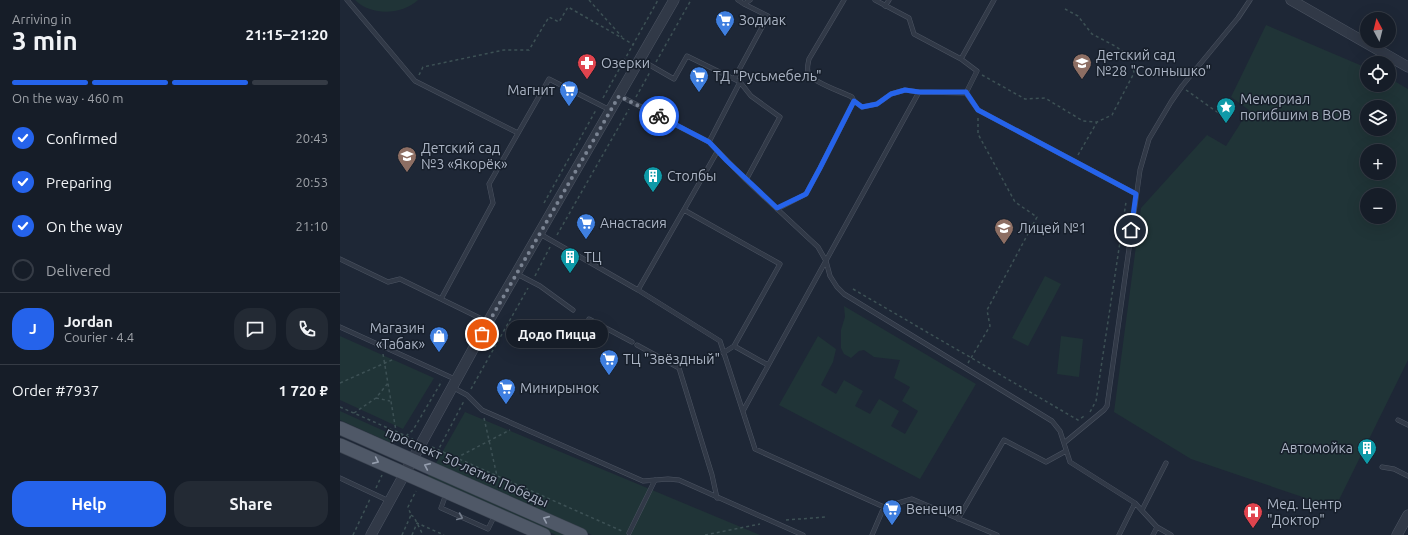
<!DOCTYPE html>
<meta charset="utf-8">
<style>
body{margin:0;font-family:Ubuntu,sans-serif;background:#232a34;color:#f1f3f6;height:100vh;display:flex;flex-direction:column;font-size:15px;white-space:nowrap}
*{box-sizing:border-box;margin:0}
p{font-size:13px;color:#9ea2a8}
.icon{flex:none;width:22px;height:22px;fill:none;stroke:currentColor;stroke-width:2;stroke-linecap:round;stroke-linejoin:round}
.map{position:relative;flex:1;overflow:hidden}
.details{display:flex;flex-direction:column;background:#161d28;width:340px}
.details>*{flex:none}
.needle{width:26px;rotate:353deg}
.tools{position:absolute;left:1020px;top:12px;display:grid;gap:8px}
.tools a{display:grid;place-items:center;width:36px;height:36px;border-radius:50%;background:#161d28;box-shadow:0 4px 16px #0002,0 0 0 1px #353b45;font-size:20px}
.pin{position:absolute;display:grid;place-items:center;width:34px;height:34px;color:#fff;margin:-17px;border:2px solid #fff;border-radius:50%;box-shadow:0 1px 4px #0007}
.courier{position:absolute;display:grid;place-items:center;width:40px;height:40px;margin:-20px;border:3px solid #2563eb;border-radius:50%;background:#fff;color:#222;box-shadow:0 1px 5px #0007}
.bubble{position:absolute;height:28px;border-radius:14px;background:#161d28;box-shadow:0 4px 16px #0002,0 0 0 1px #353b45;font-size:13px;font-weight:700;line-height:28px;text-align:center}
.head em{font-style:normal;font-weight:700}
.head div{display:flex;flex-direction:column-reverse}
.head{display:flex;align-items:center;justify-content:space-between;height:68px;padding:0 12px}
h1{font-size:26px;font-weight:700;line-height:30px}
.bar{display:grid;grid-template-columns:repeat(4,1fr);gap:6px 4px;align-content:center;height:48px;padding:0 12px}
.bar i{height:5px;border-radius:3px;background:#353b45}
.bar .on{background:#2563eb}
.bar p{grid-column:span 4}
.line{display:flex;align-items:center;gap:10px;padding:0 12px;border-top:1px solid #353b45}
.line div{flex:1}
.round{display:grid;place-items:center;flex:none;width:42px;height:42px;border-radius:16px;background:#232a34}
ol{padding:0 12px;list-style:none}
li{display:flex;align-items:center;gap:12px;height:44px}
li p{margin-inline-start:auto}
li .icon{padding:4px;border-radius:50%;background:#2563eb;color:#fff;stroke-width:4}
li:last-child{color:#9ea2a8}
li i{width:22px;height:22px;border:2px solid #353b45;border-radius:50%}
.action{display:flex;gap:8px;margin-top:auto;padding:8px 12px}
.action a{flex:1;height:46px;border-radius:16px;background:#2563eb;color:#fff;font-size:16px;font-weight:700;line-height:46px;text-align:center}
.action a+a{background:#232a34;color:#f1f3f6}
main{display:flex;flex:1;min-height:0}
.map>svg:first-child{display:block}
.green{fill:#203437;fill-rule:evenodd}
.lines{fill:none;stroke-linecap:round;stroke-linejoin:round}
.service-casing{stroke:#4c5462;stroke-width:5}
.tertiary-casing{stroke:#4c5462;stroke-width:11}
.primary-casing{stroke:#3b4350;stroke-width:14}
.path{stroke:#3d5155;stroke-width:1.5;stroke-dasharray:3 3;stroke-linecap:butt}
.service{stroke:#313947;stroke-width:4}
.tertiary{stroke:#313947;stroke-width:10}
.primary{stroke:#4f5867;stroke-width:13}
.oneway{stroke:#949dad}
.oneway2{stroke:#747d8c}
.done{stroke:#7a8392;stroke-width:4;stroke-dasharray:0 7.2}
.route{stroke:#2563eb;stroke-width:5}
.labels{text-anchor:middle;stroke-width:3;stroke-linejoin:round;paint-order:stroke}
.poi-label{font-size:14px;fill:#abb4c4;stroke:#171f2b;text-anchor:start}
.street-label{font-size:14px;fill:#abb4c4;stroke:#171f2b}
</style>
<main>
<section class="details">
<div class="head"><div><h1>3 min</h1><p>Arriving in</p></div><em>21:15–21:20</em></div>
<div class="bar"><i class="on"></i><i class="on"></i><i class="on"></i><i></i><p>On the way · 460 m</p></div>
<ol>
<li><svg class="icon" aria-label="check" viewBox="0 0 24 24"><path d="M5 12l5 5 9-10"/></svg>Confirmed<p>20:43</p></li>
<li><svg class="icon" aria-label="check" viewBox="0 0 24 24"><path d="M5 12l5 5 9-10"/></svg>Preparing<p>20:53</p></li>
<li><svg class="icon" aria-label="check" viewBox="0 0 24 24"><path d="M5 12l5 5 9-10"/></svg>On the way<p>21:10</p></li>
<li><i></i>Delivered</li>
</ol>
<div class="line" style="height:72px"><b class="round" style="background:#2563eb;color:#fff">J</b><div><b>Jordan</b><p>Courier · 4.4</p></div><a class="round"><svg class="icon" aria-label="chat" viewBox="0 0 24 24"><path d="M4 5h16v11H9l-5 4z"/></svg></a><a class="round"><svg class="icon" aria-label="phone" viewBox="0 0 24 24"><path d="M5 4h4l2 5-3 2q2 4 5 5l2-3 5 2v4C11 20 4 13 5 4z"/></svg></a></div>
<div class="line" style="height:52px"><div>Order #7937</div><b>1 720 ₽</b></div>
<div class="action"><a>Help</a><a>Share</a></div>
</section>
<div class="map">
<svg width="1068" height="535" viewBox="0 0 1068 535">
<rect width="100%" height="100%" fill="#1e2736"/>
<path class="green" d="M15,0H78C62,15 31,16 15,0Z
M926,25L1027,68V85H1049V78L1068,89V360L995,508L851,459L774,412L801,208L867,135L886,146L909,110L891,97ZM1027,107H1049V129H1027ZM1027,151H1049V173H1027ZM1027,195H1049V217H1027Z
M705,276L721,284L688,346L672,338Z
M504,306L636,384L580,479L439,405L478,336L496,349L493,362L481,385L496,394L504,380L523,391L515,406L530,414L539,399L559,411L551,426L565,434L578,411L562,401L570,387L554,378L560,360L534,357L524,350L519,351L511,358L504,354L501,348V330L505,317Z
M0,336L94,378L63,429L0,400Z
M721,336L743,339L739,377L717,374Z
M0,411L55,436L51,443L0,420Z
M125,412L420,535H252L95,465Z
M89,473L228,535H216L87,478Z"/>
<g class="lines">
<g class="service-casing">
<path id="service" d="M7,0L75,81L178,133
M398,0L404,4L410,0
M535,0L569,18L574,34L621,59L654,0
M545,6L549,0
M301,60L334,79L347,56L400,82L369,142
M394,79L428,16L404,4
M400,82L411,96L440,117L406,180
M626,93L638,110L796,194
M280,96L369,142L406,180L478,247L486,261L490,276L497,287L504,294L712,421L720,431L730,462L795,503L817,527L831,535
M514,101L522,107L537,104L551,94L565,90L579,92
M437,209L466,194L480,168L514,101L512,97C502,92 475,83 469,75C466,70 468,64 469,59L504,0
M344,210L440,264L394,346L383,353
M200,234L298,290L380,341L415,449L544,507L572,499L657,535
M0,259L48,282L60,279L148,322
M177,274L200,286L233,310
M298,290L377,152
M101,299L153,203L149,184L209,79L270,110
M249,319L292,342
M0,327L117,380
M297,345L339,368L372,475L377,498
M394,346L428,365
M112,387L127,395L142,410L303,481L328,479L339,480L463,535
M403,411L579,92L626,93L637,71L621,59
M1058,420L1068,425
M724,443L764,410L767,406L800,170L809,139L831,102L842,86L898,18L910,0
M1042,467L1054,469L1068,476
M0,478L49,501
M106,494L101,508L148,529L155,515
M802,510L826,463
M618,519L664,440L706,462L726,451
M289,533L315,480
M532,535L544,507
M779,535L795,503
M813,535L817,527"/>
</g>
<g class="tertiary-casing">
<path id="tertiary" d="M951,0L1068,67
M31,535L148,322L334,0
M1057,535L1068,515"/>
</g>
<g class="primary-casing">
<path id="primary" d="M0,428L241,535
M0,445L204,535"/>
</g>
<path class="path" d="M249,0L282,37
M316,62L351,0
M79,75L83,67L164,50H189L209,17L219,22L228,7L294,45
M642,75L685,99L705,98L743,121L757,122L772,115L794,73L791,57L775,46L752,34L738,16L725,9
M846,90L880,114
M296,97L310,72
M263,98L318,0
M738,155L757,122
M204,203L256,110
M217,235L289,109
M195,276L210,247
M513,289L738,420L746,415
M43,354L56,431
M628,363L650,326L647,310L697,217L675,202L638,134V118
M0,383L54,359
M131,389L188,288
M36,398L50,401
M0,407L73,439
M750,412L756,401L786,202
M14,413L36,398L48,383
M144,418L157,476
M66,436L73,430L102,381
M59,442L63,434
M92,447L282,531
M94,458L124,401
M116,458L170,430
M36,488L42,475
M71,515L74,517L83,535
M446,520L486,517
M13,535L30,499
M62,535L71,515L68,507L76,491
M72,535L77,523L104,535
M365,535L420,524"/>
<use href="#service" class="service"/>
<use href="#tertiary" class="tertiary"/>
<use href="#primary" class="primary"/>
</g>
<defs><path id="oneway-chevron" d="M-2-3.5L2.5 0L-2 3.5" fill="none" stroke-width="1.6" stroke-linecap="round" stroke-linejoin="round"/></defs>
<g class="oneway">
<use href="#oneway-chevron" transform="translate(36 461) rotate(24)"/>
<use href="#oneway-chevron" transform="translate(87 466) rotate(-156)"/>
<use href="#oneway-chevron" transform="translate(206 519) rotate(-156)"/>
</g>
<use class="oneway2" href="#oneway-chevron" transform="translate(120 517) rotate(23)"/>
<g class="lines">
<path class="done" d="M142,334L279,96L319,116"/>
<path class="route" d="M319,116L369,142L387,161L437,208L466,194L480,168L514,101L522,107L537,104L551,94L565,90L579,92H626L638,110L796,194L791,230"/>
</g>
<defs>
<g id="supermarket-pin" transform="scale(1)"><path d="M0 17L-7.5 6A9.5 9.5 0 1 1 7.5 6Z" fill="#3f7fe0" stroke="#171f2b"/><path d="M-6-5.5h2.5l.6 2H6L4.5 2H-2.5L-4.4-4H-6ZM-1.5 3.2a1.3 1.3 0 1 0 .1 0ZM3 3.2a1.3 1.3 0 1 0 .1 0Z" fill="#fff"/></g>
<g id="pharmacy-pin" transform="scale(1)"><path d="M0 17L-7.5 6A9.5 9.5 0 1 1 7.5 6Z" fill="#e0444e" stroke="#171f2b"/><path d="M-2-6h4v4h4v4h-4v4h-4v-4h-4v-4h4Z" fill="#fff"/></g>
<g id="school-pin" transform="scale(1)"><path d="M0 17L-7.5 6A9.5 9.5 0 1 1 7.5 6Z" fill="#8d6e63" stroke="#171f2b"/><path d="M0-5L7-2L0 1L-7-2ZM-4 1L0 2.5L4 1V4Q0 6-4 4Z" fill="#fff"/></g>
<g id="sight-pin" transform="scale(1)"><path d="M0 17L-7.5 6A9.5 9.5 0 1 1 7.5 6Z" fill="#0f9aa8" stroke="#171f2b"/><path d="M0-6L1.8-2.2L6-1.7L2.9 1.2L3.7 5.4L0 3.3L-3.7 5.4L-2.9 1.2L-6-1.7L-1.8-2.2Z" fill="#fff"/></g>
<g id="building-pin" transform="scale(1)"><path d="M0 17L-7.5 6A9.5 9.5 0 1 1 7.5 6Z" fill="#0f9aa8" stroke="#171f2b"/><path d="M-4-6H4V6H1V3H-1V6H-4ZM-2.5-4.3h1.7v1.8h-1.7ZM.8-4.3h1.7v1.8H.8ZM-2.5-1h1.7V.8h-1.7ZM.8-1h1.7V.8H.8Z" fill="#fff"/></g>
<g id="shop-pin" transform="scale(1)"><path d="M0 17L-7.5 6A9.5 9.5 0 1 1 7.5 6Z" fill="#3f7fe0" stroke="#171f2b"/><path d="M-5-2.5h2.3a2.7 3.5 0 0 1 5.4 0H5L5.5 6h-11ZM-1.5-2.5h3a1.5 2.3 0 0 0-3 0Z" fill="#fff"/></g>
<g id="hospital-pin" transform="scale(1)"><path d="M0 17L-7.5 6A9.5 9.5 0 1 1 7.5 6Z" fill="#e0444e" stroke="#171f2b"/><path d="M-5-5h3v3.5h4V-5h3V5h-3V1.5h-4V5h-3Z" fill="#fff"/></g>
</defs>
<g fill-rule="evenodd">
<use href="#supermarket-pin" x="385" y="20"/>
<use href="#pharmacy-pin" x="247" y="63"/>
<use href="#school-pin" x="742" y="63"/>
<use href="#supermarket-pin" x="359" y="76"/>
<use href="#supermarket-pin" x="229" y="90"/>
<use href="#sight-pin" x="886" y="107"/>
<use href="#school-pin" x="67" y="156"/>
<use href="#building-pin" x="313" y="176"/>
<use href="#supermarket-pin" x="246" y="223"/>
<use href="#school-pin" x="664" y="228"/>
<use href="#building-pin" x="230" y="257"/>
<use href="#shop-pin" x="99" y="336"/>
<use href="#supermarket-pin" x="269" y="359"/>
<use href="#supermarket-pin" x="166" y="388"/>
<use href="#building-pin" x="1027" y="448"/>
<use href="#supermarket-pin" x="552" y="509"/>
<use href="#hospital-pin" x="913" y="512"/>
</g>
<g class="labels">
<g class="poi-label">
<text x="399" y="25">Зодиак</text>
<text x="756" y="60">Детский сад<tspan x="756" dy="16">№28 "Солнышко"</tspan></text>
<text x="261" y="68">Озерки</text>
<text x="373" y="81">ТД "Русьмебель"</text>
<text x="215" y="95" text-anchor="end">Магнит</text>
<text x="900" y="104">Мемориал<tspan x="900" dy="16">погибшим в ВОВ</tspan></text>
<text x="81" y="153">Детский сад<tspan x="81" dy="16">№3 «Якорёк»</tspan></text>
<text x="327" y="181">Столбы</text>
<text x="260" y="228">Анастасия</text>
<text x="678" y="233">Лицей №1</text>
<text x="244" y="262">ТЦ</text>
<text x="85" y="333" text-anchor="end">Магазин<tspan x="85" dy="16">«Табак»</tspan></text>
<text x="283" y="364">ТЦ "Звёздный"</text>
<text x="180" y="393">Минирынок</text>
<text x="1013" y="453" text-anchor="end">Автомойка</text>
<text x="927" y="509">Мед. Центр<tspan x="927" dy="16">"Доктор"</tspan></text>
<text x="566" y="514">Венеция</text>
</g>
<g class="street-label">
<text transform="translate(127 467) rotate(24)" y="5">проспект 50-летия Победы</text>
</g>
</g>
</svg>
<div class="tools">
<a><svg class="needle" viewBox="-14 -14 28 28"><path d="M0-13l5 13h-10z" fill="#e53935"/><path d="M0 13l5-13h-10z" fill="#9ea2a8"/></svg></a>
<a><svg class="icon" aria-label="locate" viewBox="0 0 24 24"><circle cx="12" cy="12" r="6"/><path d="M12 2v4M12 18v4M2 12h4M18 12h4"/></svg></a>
<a><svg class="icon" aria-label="layers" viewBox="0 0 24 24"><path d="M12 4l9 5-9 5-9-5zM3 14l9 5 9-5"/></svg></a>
<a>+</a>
<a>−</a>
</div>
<div class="pin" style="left:142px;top:334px;background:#ea580c"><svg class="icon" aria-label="bag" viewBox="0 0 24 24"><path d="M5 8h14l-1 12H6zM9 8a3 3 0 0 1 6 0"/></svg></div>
<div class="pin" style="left:791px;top:230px;background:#1f2937"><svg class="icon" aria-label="home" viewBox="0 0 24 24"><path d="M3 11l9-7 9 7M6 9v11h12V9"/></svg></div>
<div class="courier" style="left:319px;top:116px"><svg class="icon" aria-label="bike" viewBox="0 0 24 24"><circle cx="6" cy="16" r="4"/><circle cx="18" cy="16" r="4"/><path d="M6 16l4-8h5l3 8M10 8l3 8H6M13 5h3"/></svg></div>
<div class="bubble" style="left:166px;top:320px;width:102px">Додо Пицца</div>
</div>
</main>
